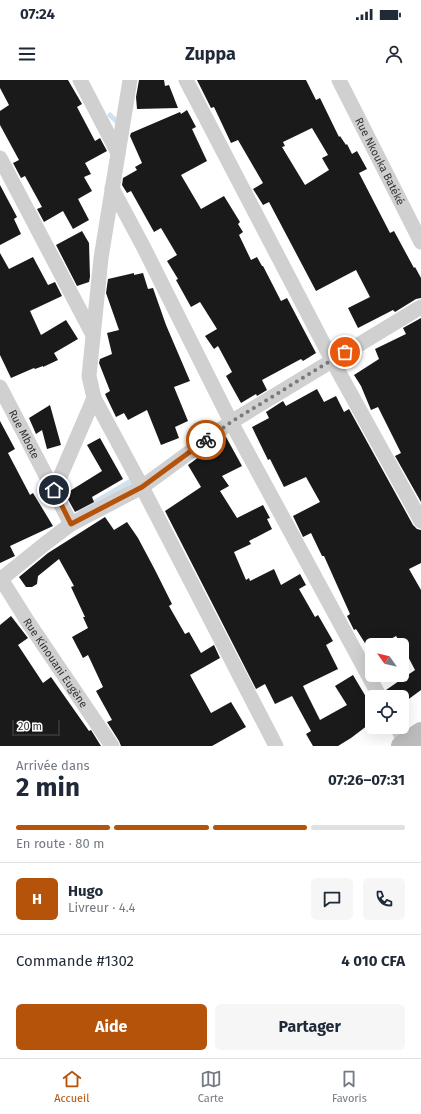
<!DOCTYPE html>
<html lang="fr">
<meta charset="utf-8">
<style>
body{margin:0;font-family:"Fira Sans",sans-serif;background:#f6f6f7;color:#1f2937;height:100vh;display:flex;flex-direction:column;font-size:15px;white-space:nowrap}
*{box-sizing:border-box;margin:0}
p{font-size:13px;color:#747a83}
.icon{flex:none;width:22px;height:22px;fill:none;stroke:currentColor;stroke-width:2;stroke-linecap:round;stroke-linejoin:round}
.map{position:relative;height:666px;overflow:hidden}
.panel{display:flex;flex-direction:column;background:#fff;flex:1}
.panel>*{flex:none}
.needle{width:26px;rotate:304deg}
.tools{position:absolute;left:365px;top:558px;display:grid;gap:8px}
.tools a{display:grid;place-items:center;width:44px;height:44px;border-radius:6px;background:#fff;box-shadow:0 4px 16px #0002;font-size:20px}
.scale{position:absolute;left:12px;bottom:10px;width:48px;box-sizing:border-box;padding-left:4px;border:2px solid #333;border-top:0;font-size:11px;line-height:14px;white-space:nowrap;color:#333;-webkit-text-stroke:3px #fff;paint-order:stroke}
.pin{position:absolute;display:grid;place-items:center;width:34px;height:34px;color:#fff;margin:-17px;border:2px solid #fff;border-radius:50%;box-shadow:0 1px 4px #0007}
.courier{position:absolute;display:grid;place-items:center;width:40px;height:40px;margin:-20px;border:3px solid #b45309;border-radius:50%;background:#fff;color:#222;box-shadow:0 1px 5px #0007}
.head em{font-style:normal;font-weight:700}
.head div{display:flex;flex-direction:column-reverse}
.head{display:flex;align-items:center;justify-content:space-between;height:68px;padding:0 16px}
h1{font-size:26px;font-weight:700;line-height:30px}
.bar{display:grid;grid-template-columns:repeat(4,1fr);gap:6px 4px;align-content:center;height:48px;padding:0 16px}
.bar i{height:5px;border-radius:3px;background:#e0e1e3}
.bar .on{background:#b45309}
.bar p{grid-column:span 4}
.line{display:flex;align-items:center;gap:10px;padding:0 16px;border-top:1px solid #e0e1e3}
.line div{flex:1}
.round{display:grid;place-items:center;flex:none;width:42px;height:42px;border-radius:6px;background:#f6f6f7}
.button{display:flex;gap:8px;margin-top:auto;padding:8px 16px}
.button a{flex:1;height:46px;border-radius:6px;background:#b45309;color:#fff;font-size:16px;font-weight:700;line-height:46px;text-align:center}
.button a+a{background:#f6f6f7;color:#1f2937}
.status{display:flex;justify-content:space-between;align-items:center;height:28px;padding:0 20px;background:#fff;direction:ltr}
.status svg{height:11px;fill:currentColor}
header{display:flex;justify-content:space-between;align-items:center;height:52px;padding:0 16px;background:#fff;font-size:18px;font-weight:700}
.menu{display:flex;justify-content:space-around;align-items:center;height:56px;border-top:1px solid #e0e1e3;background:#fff;font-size:11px;color:#747a83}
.menu a{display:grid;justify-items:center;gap:2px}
.menu .on{color:#b45309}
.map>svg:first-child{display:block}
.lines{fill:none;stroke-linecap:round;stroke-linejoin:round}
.stream{stroke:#cfe2ee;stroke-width:5}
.building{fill:#1a1a1a;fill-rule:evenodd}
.street{stroke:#d0d0d0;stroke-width:15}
.secondary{stroke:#bdbdbd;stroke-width:22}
.done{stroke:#7a7a7a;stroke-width:4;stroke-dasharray:0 7.2}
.route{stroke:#b45309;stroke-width:5}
.labels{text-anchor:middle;stroke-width:4;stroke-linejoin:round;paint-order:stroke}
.street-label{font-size:11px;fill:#333;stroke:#fff}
</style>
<div class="status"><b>07:24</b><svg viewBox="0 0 49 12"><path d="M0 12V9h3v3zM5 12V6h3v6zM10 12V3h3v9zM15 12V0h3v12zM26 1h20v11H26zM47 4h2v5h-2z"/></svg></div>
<header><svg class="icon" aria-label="menu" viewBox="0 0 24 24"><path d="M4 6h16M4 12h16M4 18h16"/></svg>Zuppa<svg class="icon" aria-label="person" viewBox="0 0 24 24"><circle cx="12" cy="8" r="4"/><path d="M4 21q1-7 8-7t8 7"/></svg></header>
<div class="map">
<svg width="421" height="666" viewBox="0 0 421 666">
<rect width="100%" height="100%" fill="#fff"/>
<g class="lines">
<path class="stream" d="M110,35L119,44
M80,431L131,401"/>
</g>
<path class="building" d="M0,0H68L82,24L77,27L95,61L100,58L107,71L85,83L91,94L84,97L92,111L78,119L89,140L73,149L63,131L44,142L37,129L42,127L25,96L21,98L13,83L19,80L0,45V31L9,25L0,8Z
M139,0H164L165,6L169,5L178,28L137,29L136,17Z
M197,0H306L316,20L320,18L339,57L340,56L346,65L347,64L352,74L357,71L367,89L359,93L390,153L394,151L414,188L415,187L421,198V218L416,219L395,232L393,230L358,248L348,228L370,217L356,190L316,211L269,122L263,125L253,109L263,103L238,60L231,63L214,27L211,28ZM312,48L328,75L322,78L329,90L305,105L282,67L285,66L283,62Z
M187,30L196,47L192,49L207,81L181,95L201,129L224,116L240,142L238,144L243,152L239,155L251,180L257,177L262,186H263L281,221L287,218L316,273L303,281L301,279L262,300L267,310L257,316L256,314L241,323L226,296L232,292L218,266L214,269L205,256L217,249L200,222L191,227L176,200L178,199L167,181L177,175L161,148L154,152L131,111L127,113L122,105L123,98L137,90L135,87L142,83L130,56L131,53L180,32L181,34Z
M0,105L17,137L14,139L21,154L0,165Z
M82,151L89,163L90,197L89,202L77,206L56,165Z
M0,173L9,189L33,177L48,205L55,202L62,216L30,231L41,255L66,240L78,259L54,273L58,280L43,287V286L35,289L34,288L11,298L0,275Z
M134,193V195L143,193L148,209L153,208L166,245L190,301L174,307L188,341L175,347L179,358L161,365L147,330L128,340L124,333L116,337L105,314L110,311L99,283L100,279L112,274L107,253L119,250L106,213L108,199Z
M421,238V422L395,376L401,373L378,327L371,330L361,306L354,295L379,279L375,269L406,254L403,248Z
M317,309L324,322L336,316L344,332L349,329L413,445L417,449L421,450V483L409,489L421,510V610L402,624V617H389L386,610L415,590L402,565L396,556L380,565H372V570L370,571L356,549L354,550L347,536L350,534L324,476H322L311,453L303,457L293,436L320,422L306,397L284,407L270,379L268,380L252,347L269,338L266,332L283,321L286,326Z
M50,325L61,365L47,369L42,350L36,354L29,338Z
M0,341L15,369L8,373L30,415L33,413L53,446L10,466L15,476L0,483Z
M226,357L242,386L222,396L229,406L220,411L237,438L263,425L270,438L267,439L272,449L249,461L251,464L234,472L246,500L249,498L250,501L274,489L281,505L300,494L306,505L299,509L315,537L318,535L333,561L326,565L338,589L303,606L320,640L347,625L335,606L353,595L372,627V642L351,658L338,666H313L306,654L311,651L292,616L275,624L265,604L256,609L165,431L201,407L188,385Z
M100,358L123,399L92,417L94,422L75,432L65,414L102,391L87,365Z
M105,437L114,450L127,442L138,458L155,490L172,524L169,526L185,554L189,552L201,573L214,565L220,578L190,595L211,633L231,622L246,647L212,666H121L119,661L107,642L112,640L96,611L103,607L88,575L83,578L72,557L88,548L83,537H85L71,507L74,506L59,479L38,496L37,504L32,507H26L19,497L48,473Z
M11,536L28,558L18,565L43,603L51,597L89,651L91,650L101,666H0V545Z"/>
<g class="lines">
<g class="street">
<path d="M80,0L118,73"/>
<path d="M130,0L101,178L89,296L94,318L142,407L276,666"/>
<path d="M186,0L332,280L421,441"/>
<path id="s1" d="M339,0L421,162"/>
<path d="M0,78L93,255"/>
<path d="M112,108L144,168L231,342L380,617"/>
<path id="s2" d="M0,307L71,444"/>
<path d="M54,411L94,318"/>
<path id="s3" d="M1,499L28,542L112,666"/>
<path d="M0,500L46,463L71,444L142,407L231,342L421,227"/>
<path d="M397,647L407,666"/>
</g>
<path class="secondary" d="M402,666L421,653"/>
</g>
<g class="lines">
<path class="done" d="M206,360L231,342L345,272"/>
<path class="route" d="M54,410L71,444L142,407L206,360"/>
</g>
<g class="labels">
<g class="street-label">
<text dy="4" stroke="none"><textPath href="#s1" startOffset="91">Rue Nkouka Batéké</textPath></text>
<text dy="4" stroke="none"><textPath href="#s2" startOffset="53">Rue Mbote</textPath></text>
<text dy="4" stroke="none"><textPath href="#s3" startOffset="100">Rue Kinouani Eugène</textPath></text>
</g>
</g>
</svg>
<div class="tools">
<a><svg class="needle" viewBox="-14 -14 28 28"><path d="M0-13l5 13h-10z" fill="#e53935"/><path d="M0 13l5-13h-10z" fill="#747a83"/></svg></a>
<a><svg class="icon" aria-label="locate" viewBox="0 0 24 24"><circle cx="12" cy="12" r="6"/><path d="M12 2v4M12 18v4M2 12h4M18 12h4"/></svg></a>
</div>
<div class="scale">20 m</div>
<div class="pin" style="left:345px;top:272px;background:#ea580c"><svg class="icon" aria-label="bag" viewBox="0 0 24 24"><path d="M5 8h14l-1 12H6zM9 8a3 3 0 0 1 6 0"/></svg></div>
<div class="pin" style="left:54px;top:410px;background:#1f2937"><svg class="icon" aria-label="home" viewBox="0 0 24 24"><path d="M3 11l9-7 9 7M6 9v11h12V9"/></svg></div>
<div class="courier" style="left:206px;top:360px"><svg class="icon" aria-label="bike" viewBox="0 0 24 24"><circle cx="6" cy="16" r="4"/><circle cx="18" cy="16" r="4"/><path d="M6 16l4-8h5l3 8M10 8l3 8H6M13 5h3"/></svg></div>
</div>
<section class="panel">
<div class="head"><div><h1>2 min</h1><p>Arrivée dans</p></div><em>07:26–07:31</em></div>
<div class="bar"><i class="on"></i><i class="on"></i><i class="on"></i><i></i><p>En route · 80 m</p></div>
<div class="line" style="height:72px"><b class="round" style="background:#b45309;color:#fff">H</b><div><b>Hugo</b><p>Livreur · 4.4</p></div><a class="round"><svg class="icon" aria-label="chat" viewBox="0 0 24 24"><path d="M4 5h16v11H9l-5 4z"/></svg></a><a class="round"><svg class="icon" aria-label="phone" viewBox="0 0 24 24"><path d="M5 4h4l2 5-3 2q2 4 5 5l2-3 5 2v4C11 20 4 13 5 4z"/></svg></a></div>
<div class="line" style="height:52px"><div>Commande #1302</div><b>4 010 CFA</b></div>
<div class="button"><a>Aide</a><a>Partager</a></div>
</section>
<nav class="menu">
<a class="on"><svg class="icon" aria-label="home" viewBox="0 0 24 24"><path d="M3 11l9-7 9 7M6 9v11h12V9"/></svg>Accueil</a>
<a><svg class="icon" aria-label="map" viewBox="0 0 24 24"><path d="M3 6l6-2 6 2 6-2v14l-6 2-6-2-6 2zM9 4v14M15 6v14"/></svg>Carte</a>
<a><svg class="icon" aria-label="saved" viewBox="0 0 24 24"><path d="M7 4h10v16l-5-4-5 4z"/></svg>Favoris</a>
</nav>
